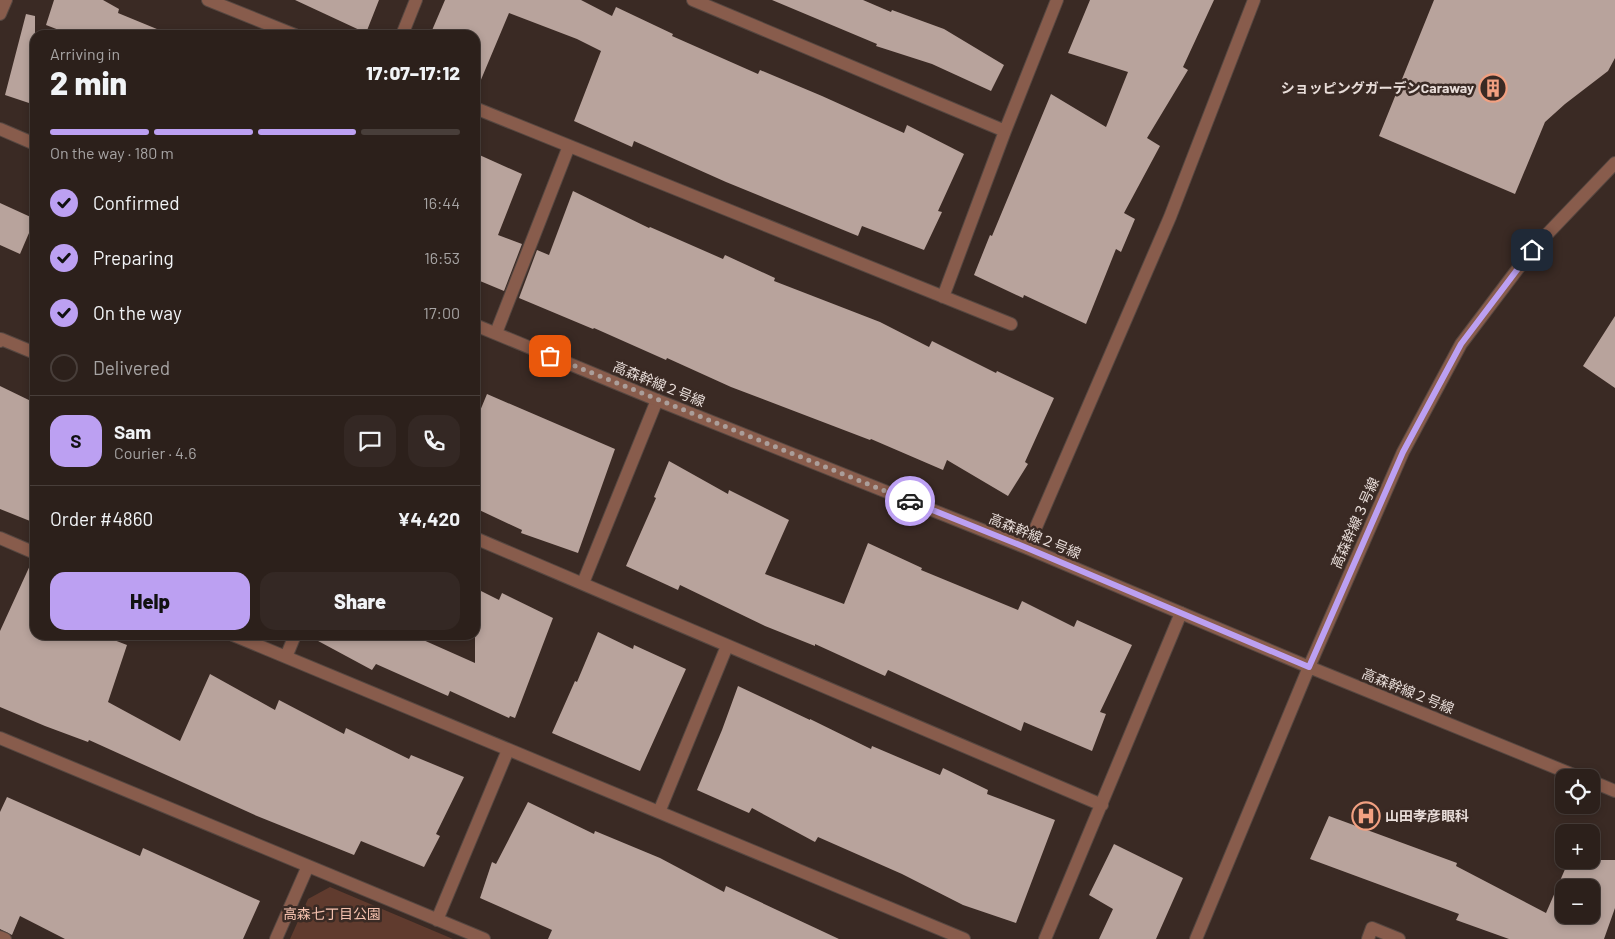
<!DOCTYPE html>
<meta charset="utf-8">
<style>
body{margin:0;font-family:Barlow,"Noto Sans JP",sans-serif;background:#342824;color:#f1f3f6;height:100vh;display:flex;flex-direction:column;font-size:19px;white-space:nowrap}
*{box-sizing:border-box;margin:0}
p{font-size:16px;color:#a6a3a3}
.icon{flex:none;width:28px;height:28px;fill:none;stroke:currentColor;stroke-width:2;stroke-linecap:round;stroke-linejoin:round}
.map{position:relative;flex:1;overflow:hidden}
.panel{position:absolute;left:30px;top:30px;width:450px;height:610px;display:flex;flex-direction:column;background:#2c201b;border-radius:15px;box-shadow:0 2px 8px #0003,0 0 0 1px #483e3a}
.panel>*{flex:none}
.buttons{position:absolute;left:1555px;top:769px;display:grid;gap:10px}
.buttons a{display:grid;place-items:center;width:45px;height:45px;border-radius:10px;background:#2c201b;box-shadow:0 2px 8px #0003,0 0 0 1px #483e3a;font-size:25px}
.pin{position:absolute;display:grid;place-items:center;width:42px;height:42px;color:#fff;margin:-21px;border-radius:10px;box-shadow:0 2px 8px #0006}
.courier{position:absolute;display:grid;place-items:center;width:50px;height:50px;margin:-25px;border:4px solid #bca0f2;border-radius:50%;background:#fff;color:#222;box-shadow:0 1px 6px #0007}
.head em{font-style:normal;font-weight:800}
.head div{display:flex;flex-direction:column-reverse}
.head{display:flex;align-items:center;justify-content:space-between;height:85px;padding:0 20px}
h1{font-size:32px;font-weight:800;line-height:38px}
.bar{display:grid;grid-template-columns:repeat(4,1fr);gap:8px 5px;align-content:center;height:60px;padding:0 20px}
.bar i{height:6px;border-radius:4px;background:#483e3a}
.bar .current{background:#bca0f2}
.bar p{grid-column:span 4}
.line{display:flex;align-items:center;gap:12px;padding:0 20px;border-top:1px solid #483e3a}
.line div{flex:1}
.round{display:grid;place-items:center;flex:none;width:52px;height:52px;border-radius:15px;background:#342824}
ol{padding:0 20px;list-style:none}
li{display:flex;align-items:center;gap:15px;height:55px}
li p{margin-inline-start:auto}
li .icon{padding:5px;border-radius:50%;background:#bca0f2;color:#111;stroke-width:4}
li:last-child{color:#a6a3a3}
li i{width:28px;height:28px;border:2px solid #483e3a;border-radius:50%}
.button{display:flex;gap:10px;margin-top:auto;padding:10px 20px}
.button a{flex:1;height:58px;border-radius:15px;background:#bca0f2;color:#111;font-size:20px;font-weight:800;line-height:58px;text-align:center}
.button a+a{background:#342824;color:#f1f3f6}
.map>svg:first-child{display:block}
.green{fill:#603b2e}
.building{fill:#b8a39c;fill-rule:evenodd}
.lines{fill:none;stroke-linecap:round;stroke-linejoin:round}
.minor-casing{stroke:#564741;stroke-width:14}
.tertiary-casing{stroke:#564741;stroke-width:14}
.minor{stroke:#885c4c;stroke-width:12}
.tertiary{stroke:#885c4c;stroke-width:12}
.done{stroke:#ab9e9a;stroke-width:5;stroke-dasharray:0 9}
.route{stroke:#bca0f2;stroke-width:6}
.labels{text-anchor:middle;stroke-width:5;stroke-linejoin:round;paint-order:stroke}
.poi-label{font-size:14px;font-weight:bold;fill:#e8ddd9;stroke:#3a2a24;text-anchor:end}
.street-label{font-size:14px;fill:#e8ddd9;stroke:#3a2a24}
.park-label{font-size:14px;fill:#f5c1ae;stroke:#3a2a24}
</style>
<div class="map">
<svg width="1615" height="939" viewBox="0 0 1615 939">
<rect width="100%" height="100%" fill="#3a2a24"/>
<path class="green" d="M330,887L453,939H290L308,899Z"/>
<path class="building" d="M54,0H103L119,9L118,13L169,34L168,35H72L46,25Z
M295,0H379L366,33Z
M445,0H581L612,16L616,7L673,34L672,36L758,74L760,70L822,96L904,133L907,125L964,154L938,211L942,212L924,250L862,226L858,236L726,182L634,141L632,147L574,121L601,51L577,39L509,13L475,94V35H430Z
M772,0H863L891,12L892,10L944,29L1004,65L991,91L932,64L876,46L877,44Z
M1090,0H1214L1183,67L1188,70L1147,138L1160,146L1124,213L1135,219L1121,252L1116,249L1086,324L1024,295L1023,298L974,275L990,235L992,236L1051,94L1106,127L1128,72L1068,53Z
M1434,0H1615V58L1608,71L1565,104L1545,122L1515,194L1379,136Z
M26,14L35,16V105L5,95Z
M475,153L522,174L498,235L522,244L504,291L480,281L477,289L475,288Z
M573,191L649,228L650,227L723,259L725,255L775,278L774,281L880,322L929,347L932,341L996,373L997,371L1054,398L1025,462L1028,464L1008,496L947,460L943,470L871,439L870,440L731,387L667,358L666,360L594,328L593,329L519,298L537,250L549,255Z
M0,203L35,219L20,254L0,245Z
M1615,316V388L1583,366Z
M0,386L35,403V523L0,509Z
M487,394L615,449L578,553L521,533L522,530L475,508V423Z
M669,461L728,494L729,490L789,520L765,574L844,604L868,543L922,568L921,570L1018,610L1022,601L1074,627L1077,620L1132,645L1100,712L1106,714L1092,751L1024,722L1021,731L888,670L885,676L815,644V646L765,626L680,585L678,590L626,566L656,498L654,497Z
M32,561H35V635H101L127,645L108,702L180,741L210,674L275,710L279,700L344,734L346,728L409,759L411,755L464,777L436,834L440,836L424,867L361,841L354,855L257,816L89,740L88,742L45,726L0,707V631Z
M475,588L499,600L502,593L553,618L515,718L510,716L509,718L450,691L448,696L376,664L372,670L307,635H412L475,663Z
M598,632L633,649L634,645L686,669L640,771L552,733L575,681L577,682Z
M738,686L810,720V719L871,749L872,746L940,775L943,768L988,790L987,794L1055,820L1016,923L963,905L902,874L818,837L815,842L752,808L749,813L697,790L722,730Z
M7,797L140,856L143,848L260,901L243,939H65L20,916L12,935L0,929V812Z
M528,802L594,834L595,831L660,858L724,892L726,886L839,939H548L552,930L480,898L492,862L496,864Z
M1329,816L1457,863L1456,866L1546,913L1569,860H1615V908L1604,939H1509L1456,920L1459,914L1310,859ZM1564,888H1591V915H1564Z
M1114,844L1183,878L1156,939H1099L1113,909L1089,895Z"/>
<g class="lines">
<g class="minor-casing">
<path id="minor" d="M208,0L295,35
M693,0L1005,131
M402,35L416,0
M475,108L1011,324
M943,297L1005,131L1057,0
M496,333L569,146
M0,341L1,339L35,353
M0,538L35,553
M475,538L1102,805
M583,583L657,400
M233,635L964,939
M286,657L295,635
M0,738L484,939
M659,812L727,646
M437,920L508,750
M0,937L5,939
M276,939L308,866
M1045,939L1181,613
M1368,939L1372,928L1399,939"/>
</g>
<g class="tertiary-casing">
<path id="tertiary" d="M0,14L6,0
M0,129L35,144
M475,325L657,400L1027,548L1309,667L1581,778
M1027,548L1170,217L1254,0
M1591,781L1615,791
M1196,939L1309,667L1403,452L1461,344L1532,250L1615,163"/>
</g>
<use href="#minor" class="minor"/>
<use href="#tertiary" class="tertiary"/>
</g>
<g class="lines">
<path class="done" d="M550,356L910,501"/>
<path class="route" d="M910,501L1027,548L1309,667L1403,452L1461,344L1532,250"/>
</g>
<defs>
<g id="building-ring" transform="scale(1.4375)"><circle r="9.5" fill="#3a2a24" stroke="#f2a081" stroke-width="1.5"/><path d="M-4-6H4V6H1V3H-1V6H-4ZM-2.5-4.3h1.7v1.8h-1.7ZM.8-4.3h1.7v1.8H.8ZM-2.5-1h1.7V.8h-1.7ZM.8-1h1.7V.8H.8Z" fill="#f2a081"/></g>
<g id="hospital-ring" transform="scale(1.4375)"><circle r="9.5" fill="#3a2a24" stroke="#f2a081" stroke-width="1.5"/><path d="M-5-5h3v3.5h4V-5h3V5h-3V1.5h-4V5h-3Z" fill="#f2a081"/></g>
</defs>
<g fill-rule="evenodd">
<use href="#building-ring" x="1493" y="88"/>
<use href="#hospital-ring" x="1366" y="816"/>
</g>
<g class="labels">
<g class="poi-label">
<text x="1474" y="93">ショッピングガーデンCaraway</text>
<text x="1385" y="821" text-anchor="start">山田孝彦眼科</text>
</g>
<g class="street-label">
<text transform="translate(659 384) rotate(22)" y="5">高森幹線２号線</text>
<text transform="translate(1355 523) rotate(-66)" y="5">高森幹線３号線</text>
<text transform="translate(1035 536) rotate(22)" y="5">高森幹線２号線</text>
<text transform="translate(1408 691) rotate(22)" y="5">高森幹線２号線</text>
</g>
<g class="park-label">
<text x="332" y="919">高森七丁目公園</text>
</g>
</g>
</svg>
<div class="buttons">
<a><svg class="icon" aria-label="locate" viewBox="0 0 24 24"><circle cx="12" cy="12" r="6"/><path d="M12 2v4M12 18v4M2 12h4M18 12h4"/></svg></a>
<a>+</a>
<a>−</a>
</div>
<div class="pin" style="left:550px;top:356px;background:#ea580c"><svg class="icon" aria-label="bag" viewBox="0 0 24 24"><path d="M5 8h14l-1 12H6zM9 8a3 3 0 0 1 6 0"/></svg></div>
<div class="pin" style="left:1532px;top:250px;background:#1f2937"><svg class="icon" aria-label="home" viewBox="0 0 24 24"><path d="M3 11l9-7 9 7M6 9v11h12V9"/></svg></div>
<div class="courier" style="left:910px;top:501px"><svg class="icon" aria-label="car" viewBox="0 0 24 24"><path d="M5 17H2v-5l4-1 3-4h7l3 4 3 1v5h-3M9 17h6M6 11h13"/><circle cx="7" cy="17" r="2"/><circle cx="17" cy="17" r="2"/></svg></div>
<section class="panel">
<div class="head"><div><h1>2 min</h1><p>Arriving in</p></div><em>17:07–17:12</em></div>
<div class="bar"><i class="current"></i><i class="current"></i><i class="current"></i><i></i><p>On the way · 180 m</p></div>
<ol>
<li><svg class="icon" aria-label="check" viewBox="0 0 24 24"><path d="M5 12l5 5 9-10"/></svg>Confirmed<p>16:44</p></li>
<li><svg class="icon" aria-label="check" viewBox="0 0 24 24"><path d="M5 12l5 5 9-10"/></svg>Preparing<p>16:53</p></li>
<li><svg class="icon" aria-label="check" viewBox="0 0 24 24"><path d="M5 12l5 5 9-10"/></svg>On the way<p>17:00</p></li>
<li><i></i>Delivered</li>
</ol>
<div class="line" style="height:90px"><b class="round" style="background:#bca0f2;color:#111">S</b><div><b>Sam</b><p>Courier · 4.6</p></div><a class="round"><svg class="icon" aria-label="chat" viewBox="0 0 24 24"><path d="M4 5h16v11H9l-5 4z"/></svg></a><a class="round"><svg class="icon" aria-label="phone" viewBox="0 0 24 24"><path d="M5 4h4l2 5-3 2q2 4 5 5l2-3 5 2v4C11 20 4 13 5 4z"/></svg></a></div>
<div class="line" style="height:65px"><div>Order #4860</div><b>¥4,420</b></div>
<div class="button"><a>Help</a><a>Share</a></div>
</section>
</div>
